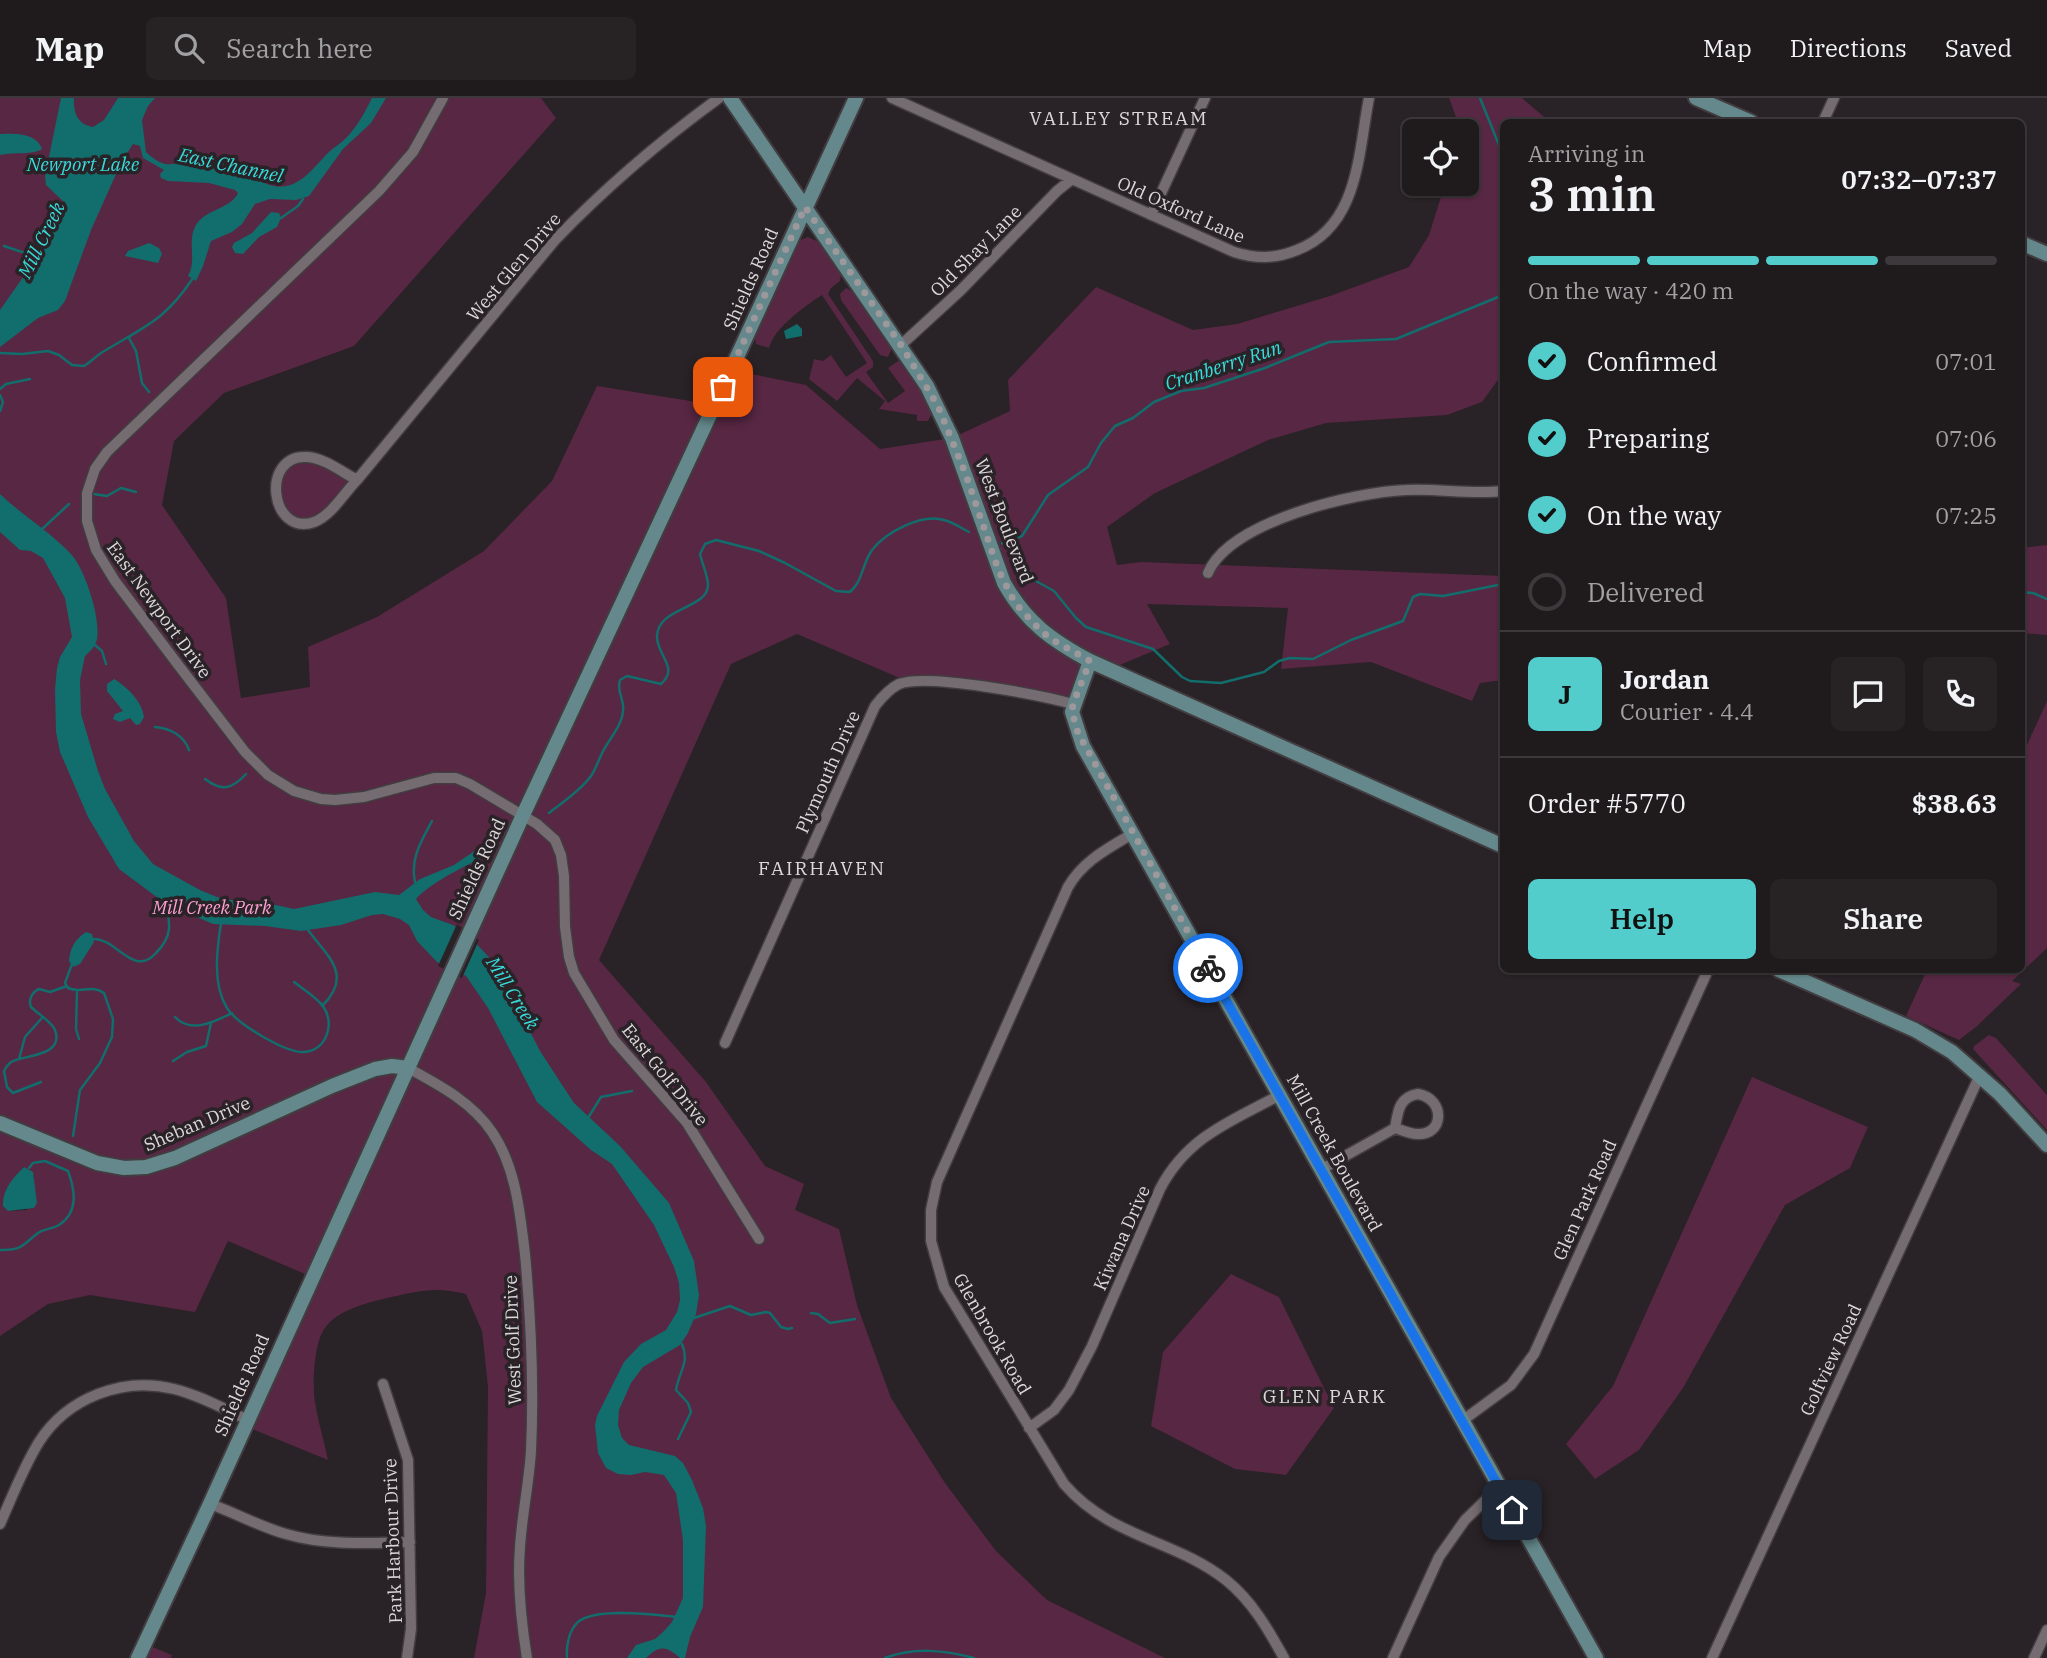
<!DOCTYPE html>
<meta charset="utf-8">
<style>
body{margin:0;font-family:"IBM Plex Serif",serif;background:#272325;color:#f1f3f6;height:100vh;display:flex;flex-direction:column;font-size:26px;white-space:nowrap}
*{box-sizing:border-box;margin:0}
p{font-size:23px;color:#a1a1a3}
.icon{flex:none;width:38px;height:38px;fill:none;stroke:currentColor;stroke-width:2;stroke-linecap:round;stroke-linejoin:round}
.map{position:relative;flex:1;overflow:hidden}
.panel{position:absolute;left:1500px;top:21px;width:525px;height:854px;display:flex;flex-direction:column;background:#1f1a1c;border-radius:10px;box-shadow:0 2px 5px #0004,0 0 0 2px #3c383b}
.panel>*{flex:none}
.tools{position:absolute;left:1402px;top:21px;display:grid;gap:14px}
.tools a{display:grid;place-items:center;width:77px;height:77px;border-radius:10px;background:#1f1a1c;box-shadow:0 2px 5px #0004,0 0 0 2px #3c383b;font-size:35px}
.pin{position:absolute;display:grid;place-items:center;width:60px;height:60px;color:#fff;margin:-30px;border-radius:14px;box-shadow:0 4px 10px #0006}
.courier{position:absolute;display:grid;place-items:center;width:70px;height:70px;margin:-35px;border:5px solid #1a73e8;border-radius:50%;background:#fff;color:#222;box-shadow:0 2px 9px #0007}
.summary em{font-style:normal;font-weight:600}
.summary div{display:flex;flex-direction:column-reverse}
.summary{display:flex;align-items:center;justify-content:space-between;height:119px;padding:0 28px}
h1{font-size:46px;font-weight:600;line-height:52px}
.bar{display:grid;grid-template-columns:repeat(4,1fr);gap:10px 7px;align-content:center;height:84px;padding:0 28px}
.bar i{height:9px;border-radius:5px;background:#3c383b}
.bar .selected{background:#52cdcc}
.bar p{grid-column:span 4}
.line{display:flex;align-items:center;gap:18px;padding:0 28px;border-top:2px solid #3c383b}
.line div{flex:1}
.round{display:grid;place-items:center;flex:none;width:74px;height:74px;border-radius:10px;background:#272325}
ol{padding:0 28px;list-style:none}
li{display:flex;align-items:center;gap:21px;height:77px}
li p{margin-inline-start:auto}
li .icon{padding:7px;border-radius:50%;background:#52cdcc;color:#111;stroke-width:4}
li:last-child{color:#a1a1a3}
li i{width:38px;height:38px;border:4px solid #3c383b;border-radius:50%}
.button{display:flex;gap:14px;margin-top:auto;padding:14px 28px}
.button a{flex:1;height:80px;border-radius:10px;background:#52cdcc;color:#111;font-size:28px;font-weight:600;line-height:80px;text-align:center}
.button a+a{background:#272325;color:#f1f3f6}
header{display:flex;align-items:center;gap:42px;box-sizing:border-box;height:98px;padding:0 35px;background:#1f1a1c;border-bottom:2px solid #3c383b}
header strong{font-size:33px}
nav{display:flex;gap:38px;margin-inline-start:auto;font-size:24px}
.search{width:490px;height:63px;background:#272325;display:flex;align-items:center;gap:18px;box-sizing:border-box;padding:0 24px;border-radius:10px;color:#a1a1a3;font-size:26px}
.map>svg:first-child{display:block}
.green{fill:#582743;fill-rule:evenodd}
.water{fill:#126d6d}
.pier{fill:#292226}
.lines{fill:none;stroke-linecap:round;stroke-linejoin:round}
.stream{stroke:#126d6d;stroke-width:2.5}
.street-casing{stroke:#423d40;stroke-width:13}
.secondary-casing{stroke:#423d40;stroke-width:18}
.street{stroke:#746c70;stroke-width:10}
.secondary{stroke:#64888b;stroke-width:14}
.done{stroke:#9d989b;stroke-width:7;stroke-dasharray:0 12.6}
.route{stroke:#1a73e8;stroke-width:9}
.labels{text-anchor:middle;stroke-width:7;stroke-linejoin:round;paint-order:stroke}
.street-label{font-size:18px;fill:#dcd8da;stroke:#292226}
.park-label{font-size:18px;font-style:italic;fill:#ffa0d3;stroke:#292226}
.neighbourhood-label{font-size:19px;letter-spacing:2px;fill:#dcd8da;stroke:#292226}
.water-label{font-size:19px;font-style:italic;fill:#37dbda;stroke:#292226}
</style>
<header>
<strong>Map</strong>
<div class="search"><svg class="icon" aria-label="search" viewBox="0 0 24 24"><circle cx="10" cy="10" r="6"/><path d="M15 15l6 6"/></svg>Search here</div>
<nav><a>Map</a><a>Directions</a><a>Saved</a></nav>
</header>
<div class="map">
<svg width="2047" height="1560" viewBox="0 0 2047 1560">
<rect width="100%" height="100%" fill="#292226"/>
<path class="green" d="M0,0H541L556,20L354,248L224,295L174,343L162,407L226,500L241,600L310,589L308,549L377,519L484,453L552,383L597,288L715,307L731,272L806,287L880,351L952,340L1010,313L1008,282L1096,189L1193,232L1237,226L1330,198L1409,169L1429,137L1445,86H1466V33H1461L1449,0H1522L1550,24H1503V275L1482,304L1447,317L1326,325L1268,342L1155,395L1107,429L1117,467L1141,464L1503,478V582L1480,585L1472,603L1371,564L1281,571L1288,510L1147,506L1170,546L1110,571L1090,563L1073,606L1049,600L909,584L797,536L731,566L599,862L706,984L765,1068L804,1086L795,1112L839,1131L857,1207L891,1300L945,1385L996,1453L1047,1502L1165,1560H474L486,1495L488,1289L482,1233L466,1196C434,1188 418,1193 387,1200C367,1205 337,1212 325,1230C314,1244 312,1287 315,1304C318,1323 324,1343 328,1362L245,1328L312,1179L228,1143L195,1214L90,1197L48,1206L0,1238ZM24,1069L34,1078V1087L27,1112L8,1113L6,1092Z
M808,139L821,145L841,176L840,183L831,190L828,196L873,263V269L866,274L888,305L905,293L888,270L898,263L905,266L933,313L928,323H917V317L879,311L885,303L857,280L837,303L809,281L814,261L823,263L831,257L846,279L867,265L822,197C805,208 774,230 769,250L756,246L754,236L798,143Z
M846,190L854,194L892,250L888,259L880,257L841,202L840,196Z
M302,359L357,382L323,419L300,425L278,407L279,375Z
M2047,447V537L2021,535V450Z
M2047,603V850L2012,883L2021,886L1976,929L1959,942L1906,918L1927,872H2021V660Z
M1989,937L1996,940L2047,997V1032L1973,951L1974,948Z
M1752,979L1868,1029L1850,1070L1785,1107L1683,1290L1639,1352L1595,1381L1566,1346L1613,1288Z
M1231,1176L1279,1199L1334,1310L1286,1377L1235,1371L1151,1328L1163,1254Z
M145,1546L172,1557L171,1560H138Z"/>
<path class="water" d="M61,0H74C73,15 78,27 93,29L104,22L118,0H155L148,8L142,22L146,54C175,82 184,53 210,57C232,60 246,79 267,86C294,96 309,75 325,58C331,51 339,47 346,40C357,29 365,14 372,0H386L371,25L343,51L309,98L296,102L270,101L255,106L242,126L232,134L211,143L203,168L196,183L188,178C198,161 185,141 198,124C209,111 231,110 238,95L235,92L209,85L168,83L161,80L160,76L164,72L143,60L140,48L133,46L121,65L91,132L65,203L58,212L38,220L0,249V212L47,145L64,104L46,87L45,78Z
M0,36C15,35 37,35 42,51C34,57 12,54 0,57Z
M271,114L279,115L281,120L277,129L259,139L243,156L235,155L232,149L234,145L252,135Z
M149,145L159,150L162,156L158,165L125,158L128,153Z
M797,226L802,231V238L786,241L784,233Z
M0,396C22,417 49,433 70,455C85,470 101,521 97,541C95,550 90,553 85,558L80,582L81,616L98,673L105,691L134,743L153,766L200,792L217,799L241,804H262L294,811L375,794L399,797L420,781L454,767L489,743L495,751L493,756C471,764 431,784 416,801L423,812L431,819L453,827L468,837L487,857L509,892L540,953L574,1005L620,1048L669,1105L694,1163L699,1197L696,1216L688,1235L680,1247L643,1269L631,1285L619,1312L618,1327L622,1340L629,1347L675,1358L683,1365L692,1382L703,1410L706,1428L703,1509L690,1539L685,1560H680C666,1548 660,1547 646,1560H627L636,1547L655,1541L663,1534L672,1524L683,1500V1442L676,1395L664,1377L645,1374L631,1377L618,1376L606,1370L598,1355L595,1327L597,1318L624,1264L641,1246L666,1232L677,1214L680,1202L679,1185L674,1169L654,1127L612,1066L591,1052L537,1004L488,910L466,878L437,864L417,843L409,827L400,821L383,816L372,817L341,827L301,833L265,828L213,826L166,806L119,771L88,719L60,654L56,634L55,591L57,570L60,559L72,539L65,500L43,460L31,453L20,452L0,434Z
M114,581C127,589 142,603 144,619L140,626L136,627L130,620L120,624L113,621L115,616L123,613L107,593V586Z
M86,834L92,836L94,844L80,866L73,869L69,863C70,850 75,841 86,834Z
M24,1069L33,1074L37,1105L34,1110L8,1113L3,1108C2,1092 13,1080 24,1069Z"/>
<path class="pier" d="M457,826L479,842L462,880L438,868Z"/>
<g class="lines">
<path class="stream" d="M1480,0L1503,57
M281,120L298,108L303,101
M4,148L40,160
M129,240L136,253L142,285L149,294
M0,255L22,256L48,253L59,257L72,267L84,268C92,263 98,256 106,252C146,228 166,221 193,180
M0,291L6,286L30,281
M0,297L3,304L0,313
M94,396L107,398L121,390L136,394
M41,432L69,406
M1002,445L1022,460L1034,482L1054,493L1076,520L1086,529L1153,551L1182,579L1190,583L1221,585L1264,574L1279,563L1290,560L1313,561L1351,542L1403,523L1413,499L1420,496L1443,498L1503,486
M1004,445L1022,438L1048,397L1088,369L1101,345L1115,328L1133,320L1154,304L1181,293L1204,290L1265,270L1329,244L1396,241L1503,197
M2021,494L2033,495L2047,501
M95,547L102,553L106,566
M155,629C169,630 184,637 189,652
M205,681C222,694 232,691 246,676
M549,715C563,704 580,693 591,678C597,669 600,657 606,648C612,638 622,626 623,613C625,601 616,595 620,582L627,578L661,586C680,569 656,557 657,538C658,509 708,511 708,487C708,478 702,465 700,456L705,446L716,442L759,453L785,465L836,493L850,494C863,483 862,466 872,452C886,434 922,415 944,422C953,424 961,430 969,434
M415,784C410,760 421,744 432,723
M221,825C217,851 212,886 227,910C237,926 287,956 305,954C327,951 335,926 323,908C316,899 303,891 294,884
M308,832C327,858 354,877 322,908
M94,841C117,841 134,880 156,855C163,848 168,840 169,831C170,821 166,812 167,803
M72,866L65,885L68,890C81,896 92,886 104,895L113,921L112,939L100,965L80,992L73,1038
M77,893L76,931L79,941
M175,919C191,936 214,924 232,915
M19,961L25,939L42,920
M173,963L187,954L206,948L211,925
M41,984L13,995L7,989L4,973C6,969 7,967 11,964C22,957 65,959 55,932C52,924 38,916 31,909C28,902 32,894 39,891L50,894L67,888
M588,1020L601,999L632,993
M0,1152C23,1152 21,1148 38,1135C44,1131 52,1131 59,1127C79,1114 75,1092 68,1073L45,1063L33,1065L29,1070
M811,1215L818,1216L830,1225L855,1221
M694,1220L730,1208L751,1217L766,1214L770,1215L781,1229L788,1231L792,1230
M678,1341L691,1314L688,1305L676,1292C679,1273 690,1265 682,1246
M567,1560C566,1548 569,1532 578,1524C596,1509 656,1517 678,1519
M885,1560C915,1549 944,1552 974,1560"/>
<g class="street-casing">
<path id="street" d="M443,0L413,54L379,93L107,354L95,371L87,395V423L96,452L115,483L179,568L245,654L268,677L294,693L321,701L335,702L364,699L434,680H456L470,686L537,726L555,742L561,757L564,778L565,829L569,859L574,875L614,942L687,1025L759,1141
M892,0L1234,154C1256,161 1275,161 1297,152C1359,128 1358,56 1369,0
M1823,24L1834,0
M1151,117L1205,0
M901,247L961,192L1057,93L1072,81
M357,382C342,374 324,360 307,359C260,356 270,439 314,424C331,418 345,394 357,382L555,142C606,89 660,43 719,0
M1208,475C1230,423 1355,394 1406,392C1438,390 1471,397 1503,393
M1132,736C1107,751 1083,763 1068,789L937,1084L931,1112V1143L944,1189L1064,1386C1112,1441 1174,1441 1226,1482C1252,1503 1268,1531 1284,1560
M725,945L875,608C882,599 889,591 899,586C928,575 1040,597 1073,606
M408,970C439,987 472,1004 492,1034C516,1069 520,1115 525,1156C531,1221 534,1289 531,1353C529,1385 522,1417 520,1449C517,1486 521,1523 527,1560
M1418,996C1446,1001 1444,1038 1417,1036C1410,1036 1402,1032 1395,1030C1398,1013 1399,999 1418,996Z
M1322,1071L1395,1030
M383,1286L408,1362L411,1531L407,1560
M1462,1323L1511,1287L1534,1256L1708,872
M1029,1330L1054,1312L1069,1292L1092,1248L1160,1091C1187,1039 1231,1023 1280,997
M210,1406C236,1415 260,1429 286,1436C327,1448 368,1445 410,1444
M0,1426C12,1399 23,1370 39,1344C67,1300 123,1278 174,1291C199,1297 224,1311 248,1322
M1393,1560L1439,1459L1465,1422L1499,1389
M1712,1560L1980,977
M2034,1560L2047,1532"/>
</g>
<g class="secondary-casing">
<path id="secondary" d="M730,0L927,288L952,340L1004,485C1026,524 1051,542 1090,563L1503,748
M1696,0L1751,24
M2021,145L2047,156
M1090,563L1072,614L1083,648L1596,1560
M1779,872L1915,932L1952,954L2000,996L2047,1047
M0,1025L97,1065L124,1070L146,1069L175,1060L332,988L375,971L392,968L408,970
M138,1560L210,1406L523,717L736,261L856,0"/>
</g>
<use href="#street" class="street"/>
<use href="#secondary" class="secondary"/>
</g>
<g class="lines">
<path class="done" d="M723,289L805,109L901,247L938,308L966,377L998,471L1015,505L1039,531L1051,541L1090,563L1073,606L1072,614L1078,635L1208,870"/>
<path class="route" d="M1208,870L1512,1412"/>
</g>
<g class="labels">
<g class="street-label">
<text transform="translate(1181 112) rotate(24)" y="6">Old Oxford Lane</text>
<text transform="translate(976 153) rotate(-45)" y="6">Old Shay Lane</text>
<text transform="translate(514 169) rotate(-50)" y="6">West Glen Drive</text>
<text transform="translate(751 181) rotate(-66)" y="6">Shields Road</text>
<text transform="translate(1004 423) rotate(69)" y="6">West Boulevard</text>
<text transform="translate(159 512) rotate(54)" y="6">East Newport Drive</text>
<text transform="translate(828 674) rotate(-66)" y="6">Plymouth Drive</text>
<text transform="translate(477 771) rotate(-65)" y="6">Shields Road</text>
<text transform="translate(665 977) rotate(51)" y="6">East Golf Drive</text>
<text transform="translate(197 1026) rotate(-23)" y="6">Sheban Drive</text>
<text transform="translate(1334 1055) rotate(61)" y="6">Mill Creek Boulevard</text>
<text transform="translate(1585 1102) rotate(-66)" y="6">Glen Park Road</text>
<text transform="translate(1122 1140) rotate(-66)" y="6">Kiwana Drive</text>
<text transform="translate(992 1236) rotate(60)" y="6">Glenbrook Road</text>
<text transform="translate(513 1242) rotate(-92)" y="6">West Golf Drive</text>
<text transform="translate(1831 1262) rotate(-65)" y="6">Golfview Road</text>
<text transform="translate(242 1287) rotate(-66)" y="6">Shields Road</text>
<text transform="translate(393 1443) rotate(-92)" y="6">Park Harbour Drive</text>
</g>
<g class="park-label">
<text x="212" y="816">Mill Creek Park</text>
</g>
<g class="neighbourhood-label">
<text x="1119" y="27">VALLEY STREAM</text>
<text x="822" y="777">FAIRHAVEN</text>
<text x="1325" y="1305">GLEN PARK</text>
</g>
<g class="water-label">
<text x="83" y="73">Newport Lake</text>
<text transform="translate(231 67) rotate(12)" y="7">East Channel</text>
<text transform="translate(41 142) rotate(-64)" y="7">Mill Creek</text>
<text transform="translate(1223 267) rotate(-18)" y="7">Cranberry Run</text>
<text transform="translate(513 895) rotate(58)" y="7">Mill Creek</text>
</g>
</g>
</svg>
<div class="tools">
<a><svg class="icon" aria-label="locate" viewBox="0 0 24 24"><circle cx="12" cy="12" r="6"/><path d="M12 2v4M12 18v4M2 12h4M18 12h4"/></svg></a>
</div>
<div class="pin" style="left:723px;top:289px;background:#ea580c"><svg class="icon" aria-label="bag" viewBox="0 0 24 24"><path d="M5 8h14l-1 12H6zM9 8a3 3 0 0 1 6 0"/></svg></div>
<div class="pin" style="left:1512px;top:1412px;background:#1f2937"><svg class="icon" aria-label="home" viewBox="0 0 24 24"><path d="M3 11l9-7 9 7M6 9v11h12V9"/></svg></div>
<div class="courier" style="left:1208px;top:870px"><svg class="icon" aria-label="bike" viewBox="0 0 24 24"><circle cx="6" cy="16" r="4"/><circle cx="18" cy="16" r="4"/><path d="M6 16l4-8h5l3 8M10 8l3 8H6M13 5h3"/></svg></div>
<section class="panel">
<div class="summary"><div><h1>3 min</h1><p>Arriving in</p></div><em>07:32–07:37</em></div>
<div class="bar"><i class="selected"></i><i class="selected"></i><i class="selected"></i><i></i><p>On the way · 420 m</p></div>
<ol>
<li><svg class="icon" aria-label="check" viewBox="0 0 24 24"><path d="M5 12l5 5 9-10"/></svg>Confirmed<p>07:01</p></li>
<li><svg class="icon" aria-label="check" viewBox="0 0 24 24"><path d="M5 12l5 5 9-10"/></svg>Preparing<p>07:06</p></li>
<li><svg class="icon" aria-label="check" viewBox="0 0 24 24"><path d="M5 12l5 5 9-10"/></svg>On the way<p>07:25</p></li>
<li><i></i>Delivered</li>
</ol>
<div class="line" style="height:126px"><b class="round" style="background:#52cdcc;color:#111">J</b><div><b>Jordan</b><p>Courier · 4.4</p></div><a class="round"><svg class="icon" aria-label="chat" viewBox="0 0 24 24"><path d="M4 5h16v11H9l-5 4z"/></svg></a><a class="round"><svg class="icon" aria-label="phone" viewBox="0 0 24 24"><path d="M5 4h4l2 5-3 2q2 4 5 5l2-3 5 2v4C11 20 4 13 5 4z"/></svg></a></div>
<div class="line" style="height:91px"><div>Order #5770</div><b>$38.63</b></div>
<div class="button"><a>Help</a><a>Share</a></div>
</section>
</div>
